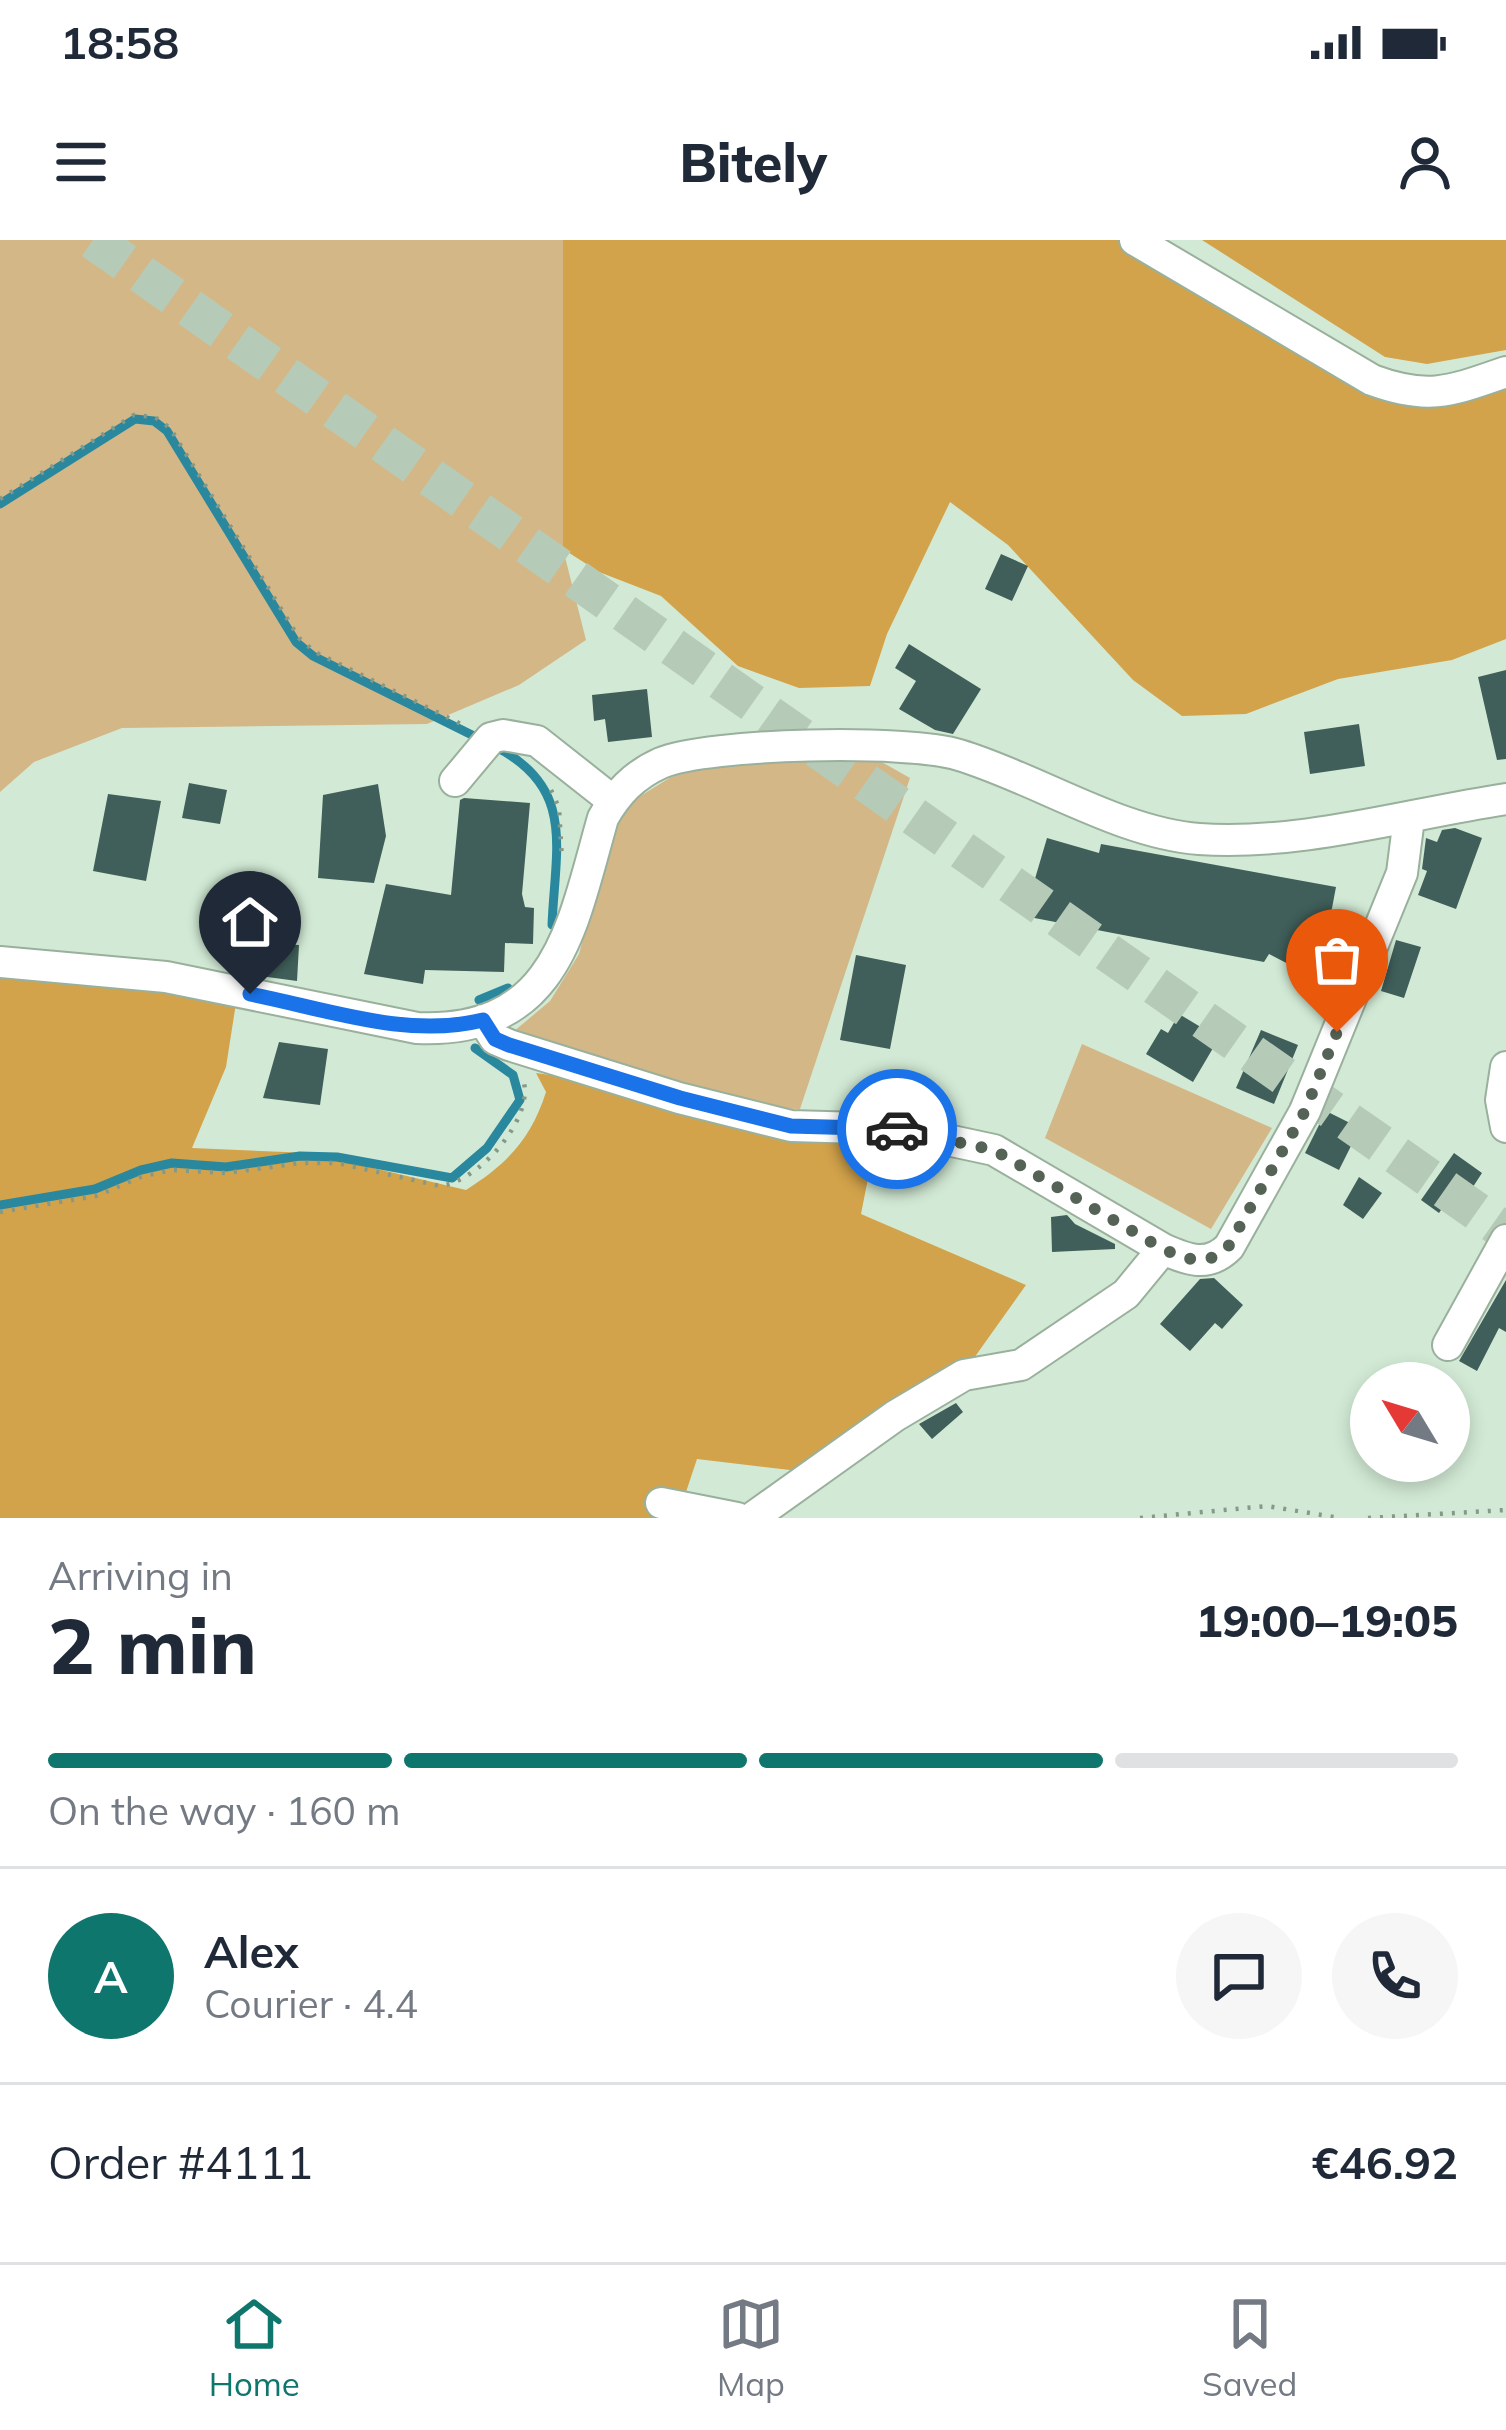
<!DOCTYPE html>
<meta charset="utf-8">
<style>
body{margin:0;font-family:Mulish,sans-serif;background:#f6f6f7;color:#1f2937;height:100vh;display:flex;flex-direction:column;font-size:45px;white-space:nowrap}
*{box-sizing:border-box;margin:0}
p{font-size:39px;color:#747a83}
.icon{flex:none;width:66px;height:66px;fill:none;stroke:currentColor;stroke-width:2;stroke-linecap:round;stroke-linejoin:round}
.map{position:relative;height:1278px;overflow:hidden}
.side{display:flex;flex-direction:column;background:#fff;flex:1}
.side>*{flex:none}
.needle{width:78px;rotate:308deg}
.buttons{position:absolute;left:1350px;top:1122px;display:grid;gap:24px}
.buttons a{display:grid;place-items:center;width:120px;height:120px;border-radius:50%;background:#fff;box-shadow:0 6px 18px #0003;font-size:60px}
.pin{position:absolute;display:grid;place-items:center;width:102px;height:102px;color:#fff;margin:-123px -51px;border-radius:50% 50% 50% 0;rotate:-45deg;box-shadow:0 0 12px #0007}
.pin .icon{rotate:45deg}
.courier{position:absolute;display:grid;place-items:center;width:120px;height:120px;margin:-60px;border:9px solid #1a73e8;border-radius:50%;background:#fff;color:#222;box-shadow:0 3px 15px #0007}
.headline em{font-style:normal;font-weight:800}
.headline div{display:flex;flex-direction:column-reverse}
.headline{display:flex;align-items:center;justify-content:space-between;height:204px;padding:0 48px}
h1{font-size:78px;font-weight:800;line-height:90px}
.bar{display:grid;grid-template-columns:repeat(4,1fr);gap:18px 12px;align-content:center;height:144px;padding:0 48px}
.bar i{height:15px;border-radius:9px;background:#e0e1e3}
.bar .active{background:#0f766e}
.bar p{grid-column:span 4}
.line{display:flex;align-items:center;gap:30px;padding:0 48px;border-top:3px solid #e0e1e3}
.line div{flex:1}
.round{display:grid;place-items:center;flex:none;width:126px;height:126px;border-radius:63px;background:#f6f6f7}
.status{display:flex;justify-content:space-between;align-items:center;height:84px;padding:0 60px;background:#fff;direction:ltr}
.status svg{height:33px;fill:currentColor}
header{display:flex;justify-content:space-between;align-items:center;height:156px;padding:0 48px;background:#fff;font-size:54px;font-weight:800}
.tab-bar{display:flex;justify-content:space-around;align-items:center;height:168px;border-top:3px solid #e0e1e3;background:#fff;font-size:33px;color:#747a83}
.tab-bar a{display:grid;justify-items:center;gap:6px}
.tab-bar .active{color:#0f766e}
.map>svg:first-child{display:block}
.green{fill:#d4b787}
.forest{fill:#d3a34b}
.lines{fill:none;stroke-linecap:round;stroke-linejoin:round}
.stream{stroke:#29889e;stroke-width:9}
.building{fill:#405f5a}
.major-tunnel{stroke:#b5cbb8;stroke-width:39;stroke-dasharray:39 20;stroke-linecap:butt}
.minor-casing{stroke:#99b09c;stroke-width:34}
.path{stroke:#869888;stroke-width:4.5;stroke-dasharray:3 9;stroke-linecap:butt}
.minor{stroke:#fff;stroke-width:30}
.done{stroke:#556256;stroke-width:12;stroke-dasharray:0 21.6}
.route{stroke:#1a73e8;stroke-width:15}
</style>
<div class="status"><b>18:58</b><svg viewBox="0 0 49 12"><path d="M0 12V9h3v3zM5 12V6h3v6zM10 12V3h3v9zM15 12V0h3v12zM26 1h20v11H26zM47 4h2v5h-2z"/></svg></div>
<header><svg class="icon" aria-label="menu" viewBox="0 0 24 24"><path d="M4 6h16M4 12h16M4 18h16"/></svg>Bitely<svg class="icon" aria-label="person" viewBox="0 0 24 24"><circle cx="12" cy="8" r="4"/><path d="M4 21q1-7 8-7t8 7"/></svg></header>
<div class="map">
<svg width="1506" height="1278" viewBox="0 0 1506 1278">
<rect width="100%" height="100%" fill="#d2ead5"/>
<path class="green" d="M0,0H563V309L586,400L519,445L427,484L122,488L34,522L0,552Z
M880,521L910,538L800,869L751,868L513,792L550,761L579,714L613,586L634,560L671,537L725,523Z
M1082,804L1272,888L1211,989L1045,898Z"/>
<path class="forest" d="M563,0H1135L1408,153L1506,132V399L1452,420L1338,439L1246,474L1182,476L1133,440L1008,305L950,262L887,394L870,446L799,448L738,426L661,356L599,332L563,309Z
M1202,0H1506V110L1427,124L1385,117Z
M0,737L159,747L236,763L226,827L192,908L310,913L466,950C507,924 531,899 546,852L536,833L599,842L874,908L861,974L1026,1045L974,1118L816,1233L697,1219L685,1255L711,1278H0Z"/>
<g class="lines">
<path class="stream" d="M0,264L135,179L154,181L167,191L296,402L313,416L476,497
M496,507C576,548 555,609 552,685
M479,760L508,748
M0,965L95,949L141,930L172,923L226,927L300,916L337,917L452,938L487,908L520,860L513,835L475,808"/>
</g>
<path class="building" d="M1001,314L1028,326L1012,361L985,349Z
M909,404L981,449L953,494L935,490L899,469L916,441L895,428Z
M1506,430V519L1497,520L1478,437Z
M647,449L652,497L608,502L605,479L594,481L592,455Z
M1359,484L1365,526L1310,534L1304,492Z
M189,543L227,550L220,584L182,578Z
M378,544L386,596L374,643L318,638L323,555Z
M108,554L161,561L146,641L93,631Z
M464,558L530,563L522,654L525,667L534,668L533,704L505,703L504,732L425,730L423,744L364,734L386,644L451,655L460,560Z
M1455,588L1482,598L1456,669L1418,655L1427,631L1422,629L1426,598L1437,602L1442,590Z
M1047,598L1099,613L1101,604L1336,647L1320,732L1296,728L1269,714L1264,722L1024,676Z
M1396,700L1421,707L1404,758L1381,751Z
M262,703L299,705L297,741L260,736Z
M856,715L906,725L890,809L840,800Z
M1179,774L1219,798L1193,842L1146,814L1161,789L1168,793Z
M1261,790L1298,805L1274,864L1236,848Z
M279,802L328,809L320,865L263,858Z
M1326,871L1350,883L1347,889L1357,894L1339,930L1305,913Z
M1454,913L1482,933L1467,956L1456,948L1439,973L1421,960Z
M1359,937L1382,953L1363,979L1343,965Z
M1067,975L1075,984L1115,1004V1009L1052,1012L1051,977Z
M1214,1038L1243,1065L1222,1089L1215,1083L1190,1111L1160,1084L1200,1039Z
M1506,1040V1092L1499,1088L1477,1131L1459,1121Z
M956,1163L963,1172L932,1199L919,1184Z"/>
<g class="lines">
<path class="major-tunnel" d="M93,0L1506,992"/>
<g class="minor-casing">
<path id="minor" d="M1135,0L1372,140C1429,161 1451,151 1506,132
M455,541L491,498L503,495L537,501L613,561
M0,722L166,737L417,788C558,794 572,686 603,578C617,553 634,535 661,523C708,503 909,499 959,515C1036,538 1119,593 1199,599C1301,606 1406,574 1506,559
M483,780L495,799L509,805L679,858L791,886L896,889L994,910L1163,1009C1188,1020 1208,1028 1229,1007L1305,871L1402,633L1409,578
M1506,827L1501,860L1506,887
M1448,1105L1506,1000
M661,1263L737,1278
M752,1278L895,1176L964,1135L1021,1125L1126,1054L1163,1009"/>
</g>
<path class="path" d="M0,259L134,175L155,177L170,188L299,398L315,412L463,485
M551,550L559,568L562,620
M0,972L96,956L143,936L173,930L226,933L301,923H337L440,946C478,942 532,881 524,843
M1140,1278L1267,1266L1340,1278
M1368,1278L1506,1270"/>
<use href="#minor" class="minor"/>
</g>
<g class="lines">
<path class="done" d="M897,889L994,910L1163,1009C1187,1020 1208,1027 1228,1007L1305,871L1337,792"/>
<path class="route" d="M250,754C326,769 407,799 483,780L495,799L509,805L680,858L791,886L897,889"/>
</g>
</svg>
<div class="buttons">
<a><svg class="needle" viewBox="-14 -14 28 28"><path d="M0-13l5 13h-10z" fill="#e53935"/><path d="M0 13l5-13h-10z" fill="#747a83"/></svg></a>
</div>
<div class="pin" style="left:1337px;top:792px;background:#ea580c"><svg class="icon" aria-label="bag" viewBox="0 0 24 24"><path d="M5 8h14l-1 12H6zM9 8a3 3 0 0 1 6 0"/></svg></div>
<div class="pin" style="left:250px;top:754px;background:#1f2937"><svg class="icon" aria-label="home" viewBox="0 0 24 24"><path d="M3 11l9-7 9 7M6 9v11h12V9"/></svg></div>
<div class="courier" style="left:897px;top:889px"><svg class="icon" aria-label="car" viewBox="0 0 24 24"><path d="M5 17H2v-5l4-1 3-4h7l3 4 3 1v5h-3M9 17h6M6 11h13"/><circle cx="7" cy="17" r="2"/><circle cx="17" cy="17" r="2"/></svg></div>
</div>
<section class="side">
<div class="headline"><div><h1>2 min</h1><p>Arriving in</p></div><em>19:00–19:05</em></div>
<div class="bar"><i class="active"></i><i class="active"></i><i class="active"></i><i></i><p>On the way · 160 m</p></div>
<div class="line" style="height:216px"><b class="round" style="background:#0f766e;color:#fff">A</b><div><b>Alex</b><p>Courier · 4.4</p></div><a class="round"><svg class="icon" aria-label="chat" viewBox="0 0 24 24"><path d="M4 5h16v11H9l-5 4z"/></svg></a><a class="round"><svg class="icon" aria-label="phone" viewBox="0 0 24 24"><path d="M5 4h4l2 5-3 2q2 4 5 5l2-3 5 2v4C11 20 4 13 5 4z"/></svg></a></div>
<div class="line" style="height:156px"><div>Order #4111</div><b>€46.92</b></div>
</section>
<nav class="tab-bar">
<a class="active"><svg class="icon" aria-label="home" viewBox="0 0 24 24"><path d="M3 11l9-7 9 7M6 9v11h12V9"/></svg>Home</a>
<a><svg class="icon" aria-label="map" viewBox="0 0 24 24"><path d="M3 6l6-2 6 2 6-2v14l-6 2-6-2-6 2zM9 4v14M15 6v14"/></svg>Map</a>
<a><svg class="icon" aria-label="saved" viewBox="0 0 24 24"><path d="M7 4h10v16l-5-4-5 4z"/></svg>Saved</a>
</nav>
